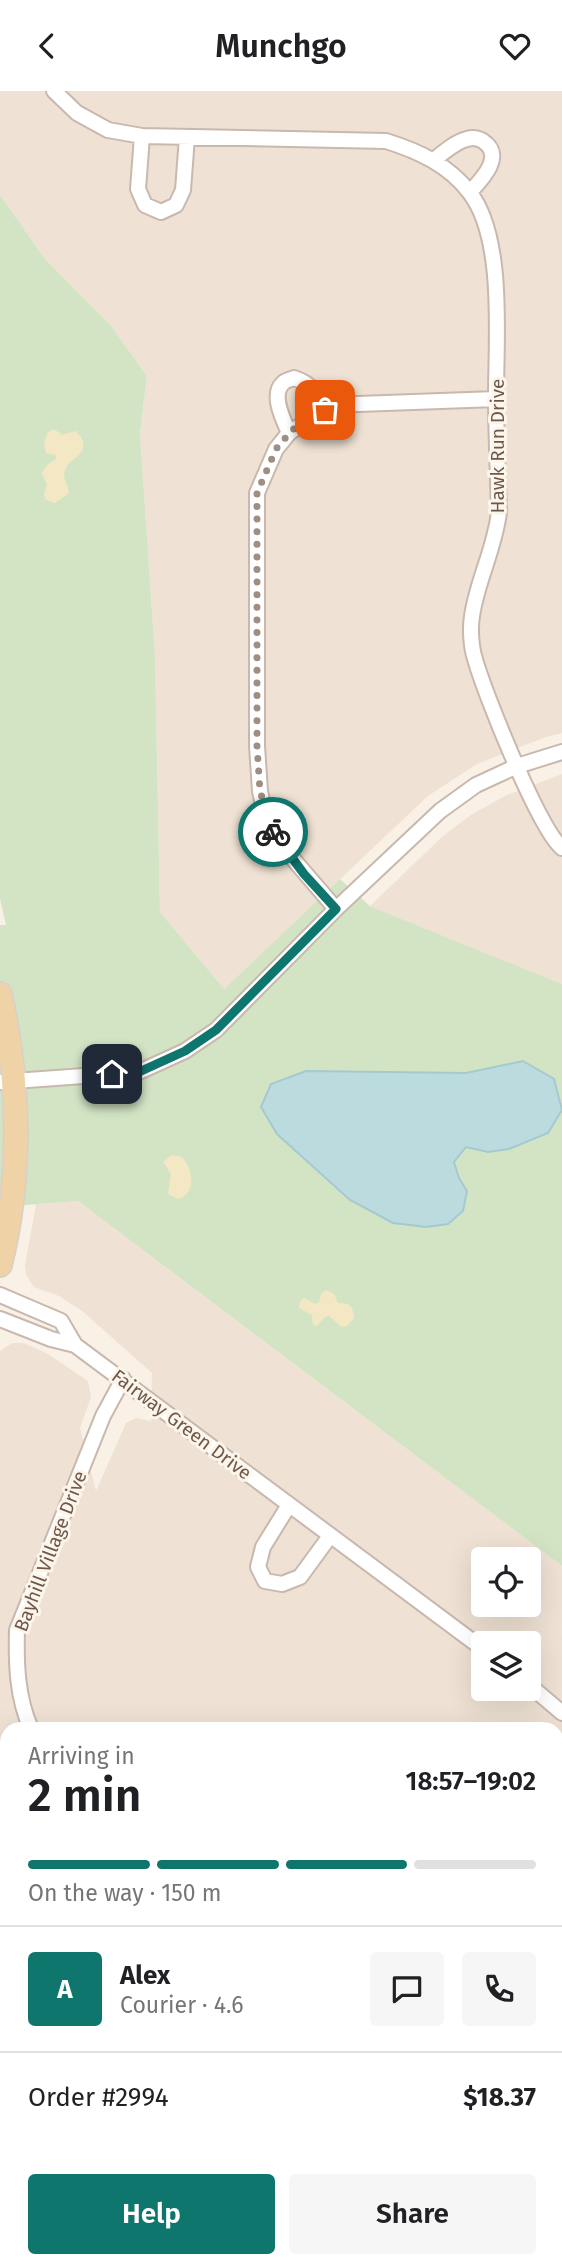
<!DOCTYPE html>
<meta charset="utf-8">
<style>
body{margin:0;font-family:"Fira Sans",sans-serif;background:#f6f6f6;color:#202124;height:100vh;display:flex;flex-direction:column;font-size:26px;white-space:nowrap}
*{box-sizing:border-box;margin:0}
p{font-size:23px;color:#757577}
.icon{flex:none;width:38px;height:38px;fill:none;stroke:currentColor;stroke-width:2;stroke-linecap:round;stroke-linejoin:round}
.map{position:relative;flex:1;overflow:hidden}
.panel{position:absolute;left:0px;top:1631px;width:564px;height:546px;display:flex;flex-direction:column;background:#fff;border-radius:21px 21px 0 0;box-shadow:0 7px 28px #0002}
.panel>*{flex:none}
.fabs{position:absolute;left:471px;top:1456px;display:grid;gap:14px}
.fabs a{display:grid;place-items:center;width:70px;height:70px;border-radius:7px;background:#fff;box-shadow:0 7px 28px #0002;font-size:35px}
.pin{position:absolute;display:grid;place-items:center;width:60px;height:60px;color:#fff;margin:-30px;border-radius:14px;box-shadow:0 4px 10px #0006}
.courier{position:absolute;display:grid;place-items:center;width:70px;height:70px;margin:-35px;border:5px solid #0f766e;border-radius:50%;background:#fff;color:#222;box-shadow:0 2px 9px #0007}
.head em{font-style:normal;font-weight:600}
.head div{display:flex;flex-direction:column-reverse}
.head{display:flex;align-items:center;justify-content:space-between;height:119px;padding:0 28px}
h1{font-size:46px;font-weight:600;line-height:52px}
.bar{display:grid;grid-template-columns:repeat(4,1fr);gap:10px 7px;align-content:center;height:84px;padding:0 28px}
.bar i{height:9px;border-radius:5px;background:#e0e0e0}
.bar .on{background:#0f766e}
.bar p{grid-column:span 4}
.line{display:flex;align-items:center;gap:18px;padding:0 28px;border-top:2px solid #e0e0e0}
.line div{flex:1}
.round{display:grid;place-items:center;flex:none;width:74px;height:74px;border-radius:7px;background:#f6f6f6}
.action{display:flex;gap:14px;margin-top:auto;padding:14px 28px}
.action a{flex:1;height:80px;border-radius:7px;background:#0f766e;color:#fff;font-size:28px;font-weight:600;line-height:80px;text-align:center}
.action a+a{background:#f6f6f6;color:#202124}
header{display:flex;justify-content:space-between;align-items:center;height:91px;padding:0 28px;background:#fff;font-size:32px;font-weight:600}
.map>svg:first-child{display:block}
.residential{fill:#efe2d4;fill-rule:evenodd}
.green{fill:#d3e4c5}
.sand{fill:#f4e8c4}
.water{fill:#bcdbdf;stroke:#a4cad0;stroke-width:2}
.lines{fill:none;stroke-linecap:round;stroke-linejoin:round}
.lane-casing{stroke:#c8b8ad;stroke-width:10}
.street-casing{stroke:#c8b8ad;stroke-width:18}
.primary-casing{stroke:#d6d0cd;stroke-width:26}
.lane{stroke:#fff;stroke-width:7}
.street{stroke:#fff;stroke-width:14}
.primary{stroke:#efd2a5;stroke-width:23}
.done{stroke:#9f8e83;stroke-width:7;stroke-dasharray:0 12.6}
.route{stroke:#0f766e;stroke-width:9}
.labels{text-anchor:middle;stroke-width:6;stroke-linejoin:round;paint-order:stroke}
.street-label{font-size:19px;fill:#6e584e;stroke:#fcf5ea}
</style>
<header><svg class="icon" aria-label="back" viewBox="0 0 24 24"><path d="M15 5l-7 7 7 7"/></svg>Munchgo<svg class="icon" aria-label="heart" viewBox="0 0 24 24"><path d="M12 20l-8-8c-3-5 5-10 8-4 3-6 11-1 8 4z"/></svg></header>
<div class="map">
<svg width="562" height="2177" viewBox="0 0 562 2177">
<rect width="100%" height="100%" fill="#f9f1e5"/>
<path class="residential" d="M0,0H562V642L546,646L477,673L428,705L224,898L160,821L155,565L140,342L147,285L112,236L45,168L0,104Z
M562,683V893L370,815L443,745L472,723L507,704Z
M78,1110L562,1475V2177H332V2170H556V1638H7V1784H0V1260L12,1252H24L48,1263L88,1290L91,1306L80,1337L96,1400L126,1332L136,1327L151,1330L152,1282L82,1220L59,1205L34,1196L26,1184L25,1174L36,1113ZM483,1468H528V1514H483ZM483,1552H528V1598H483Z"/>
<path class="green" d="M0,104L45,168L112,236L147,285L140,342L155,565L160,821L224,898L340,788L370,815L562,893V1475L78,1110L0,1116V834H6L0,808Z"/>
<path class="sand" d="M54,338L62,344L76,340C96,362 69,366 65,379C62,387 68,394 69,402L55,412L45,408L44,403L47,394L42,382L46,375L56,368V364L46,362L44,351L48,341Z
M172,1064L182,1066C193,1078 197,1102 178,1108L168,1103L171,1083L163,1071Z
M326,1199L334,1203L338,1212C350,1212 353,1215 354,1227L347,1235L342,1236L329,1225L325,1226L317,1235L313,1234L312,1224L299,1217L300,1210L304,1207L315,1213L319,1211L321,1203Z"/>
<path class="water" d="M523,970L554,988L562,1019L548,1042L509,1058L488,1061L466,1056L454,1071L459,1087L467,1100L463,1120L448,1133L426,1136L393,1132L350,1109L277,1043L261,1016L271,993L306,980L466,982Z"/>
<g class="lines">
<g class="lane-casing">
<path id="lane" d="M0,2016L7,2018
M0,2034L7,2032
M280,2177V2170"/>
</g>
<g class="street-casing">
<path id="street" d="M54,0L77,22L108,39L142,45L386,50C418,60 449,74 470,102C505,148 496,248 496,304C496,343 498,382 499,421C495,457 477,490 472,525C470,537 471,556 475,568C484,601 539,738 562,757
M142,45L138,98L145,114L161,121L176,114L183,99L187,46
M434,69C444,61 455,51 467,48C473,46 478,47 483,50C505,65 482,88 470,101
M289,342C284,330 270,304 283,292C286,289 290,289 294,287C312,293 317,302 325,319
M336,818L275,747L265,723L260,700L257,655V402L276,358L289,342L331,314L496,308
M0,991L139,981L185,960L216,939L336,818L440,720L476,694L517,675L562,661
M0,1204L61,1230L75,1254
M0,1228L51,1248L75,1254L483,1558
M289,1414L263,1456L258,1476L265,1490L282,1493L300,1486L330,1445
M528,1593L562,1622
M31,1638C17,1606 16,1573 17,1539L103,1325L123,1288
M0,1664L7,1660
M428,2177L429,2170"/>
</g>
<g class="primary-casing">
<path id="primary" d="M0,903C20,992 22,1086 0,1174"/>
</g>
<use href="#lane" class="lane"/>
<use href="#street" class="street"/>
<use href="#primary" class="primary"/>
</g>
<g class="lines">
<path class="done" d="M273,741L260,700L257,655V402L276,358L292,339L325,319"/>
<path class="route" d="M112,983L139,981L185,960L216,939L336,818L304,783L273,741"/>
</g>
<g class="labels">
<g class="street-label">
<text transform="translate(497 355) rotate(-90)" y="7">Hawk Run Drive</text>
<text transform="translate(182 1333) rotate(37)" y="7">Fairway Green Drive</text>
<text transform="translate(50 1460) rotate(-69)" y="7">Bayhill Village Drive</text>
</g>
</g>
</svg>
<div class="fabs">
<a><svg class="icon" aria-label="locate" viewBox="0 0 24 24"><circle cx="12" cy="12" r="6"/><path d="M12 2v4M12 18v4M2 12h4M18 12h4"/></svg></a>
<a><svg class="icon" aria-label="layers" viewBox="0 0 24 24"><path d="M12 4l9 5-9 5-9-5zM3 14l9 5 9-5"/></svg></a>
</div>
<div class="pin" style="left:325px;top:319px;background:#ea580c"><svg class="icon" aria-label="bag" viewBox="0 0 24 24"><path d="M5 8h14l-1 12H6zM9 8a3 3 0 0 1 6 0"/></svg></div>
<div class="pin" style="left:112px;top:983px;background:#1f2937"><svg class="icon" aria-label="home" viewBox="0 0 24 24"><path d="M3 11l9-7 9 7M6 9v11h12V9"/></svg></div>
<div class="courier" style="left:273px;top:741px"><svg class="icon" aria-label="bike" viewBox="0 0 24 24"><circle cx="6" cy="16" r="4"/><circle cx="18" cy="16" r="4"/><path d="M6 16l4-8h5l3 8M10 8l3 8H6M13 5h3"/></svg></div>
<section class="panel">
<div class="head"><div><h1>2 min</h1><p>Arriving in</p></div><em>18:57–19:02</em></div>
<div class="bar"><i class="on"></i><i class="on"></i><i class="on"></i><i></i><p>On the way · 150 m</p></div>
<div class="line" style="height:126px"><b class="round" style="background:#0f766e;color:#fff">A</b><div><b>Alex</b><p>Courier · 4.6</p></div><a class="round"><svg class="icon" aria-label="chat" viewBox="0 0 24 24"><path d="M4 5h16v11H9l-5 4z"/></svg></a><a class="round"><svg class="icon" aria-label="phone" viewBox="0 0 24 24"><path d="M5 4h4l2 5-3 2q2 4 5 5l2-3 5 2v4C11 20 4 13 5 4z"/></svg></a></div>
<div class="line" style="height:91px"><div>Order #2994</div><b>$18.37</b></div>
<div class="action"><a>Help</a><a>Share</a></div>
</section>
</div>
